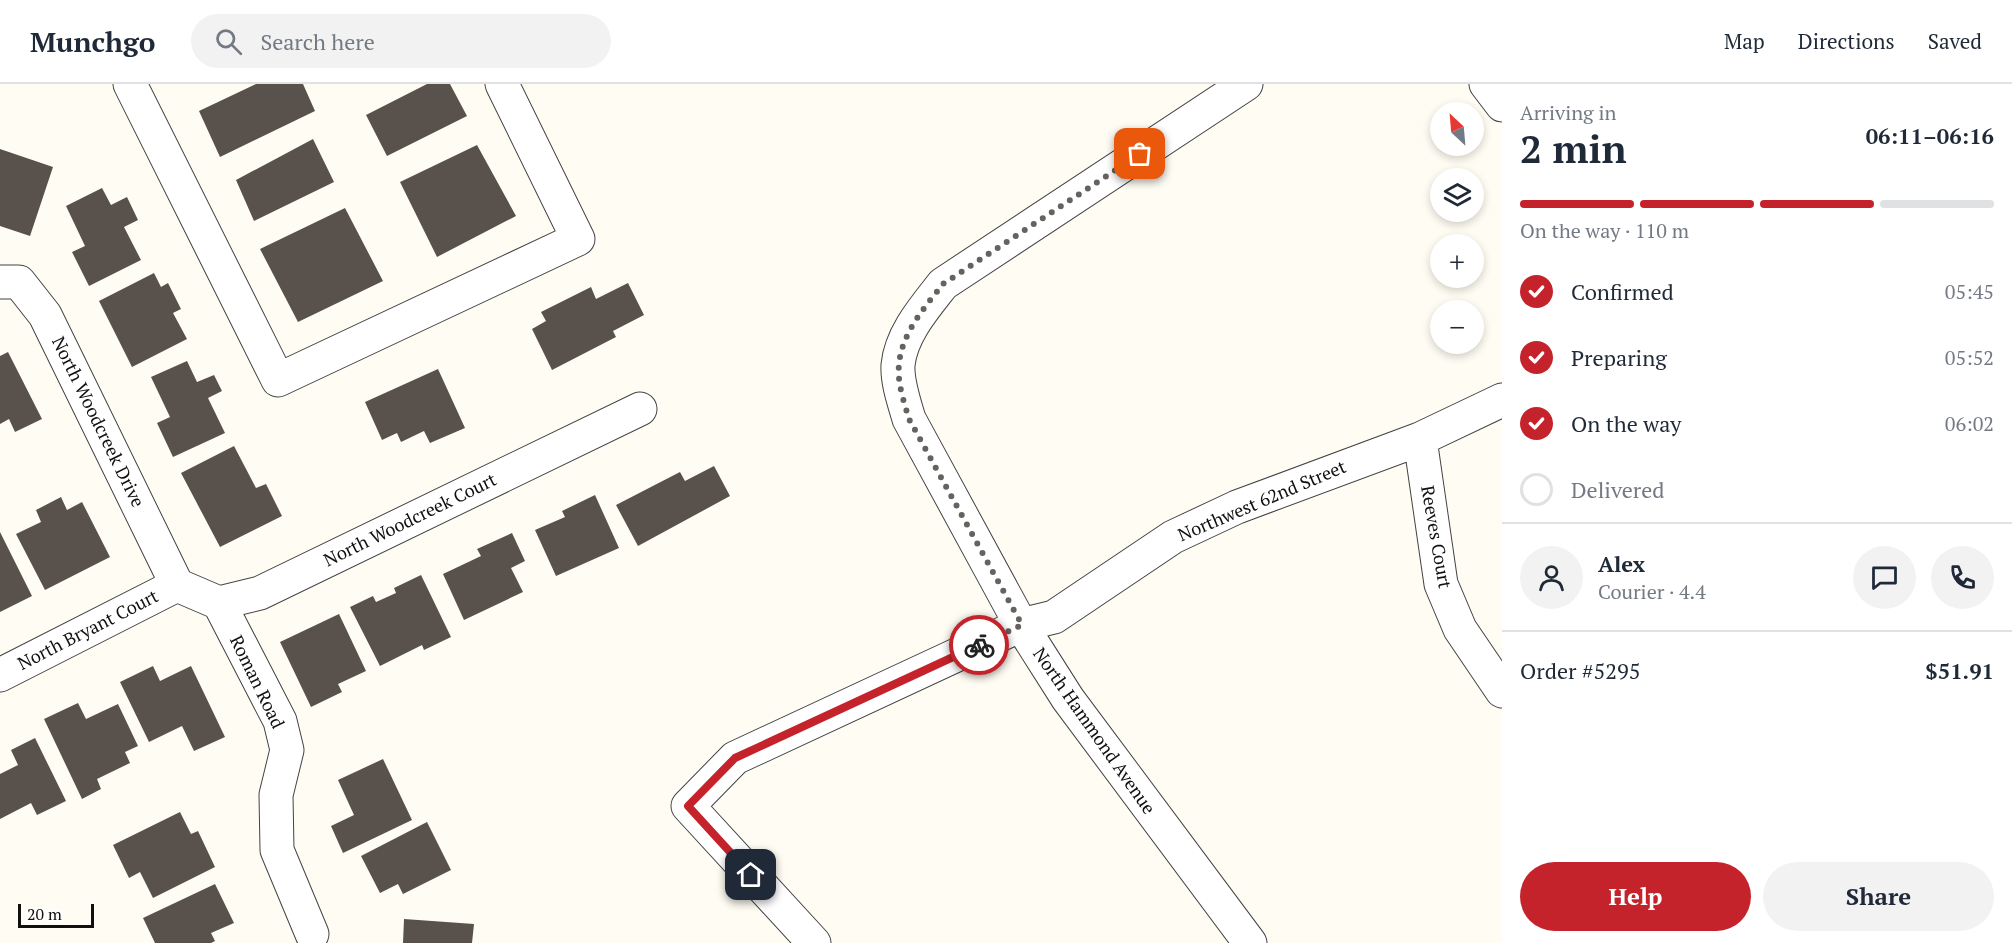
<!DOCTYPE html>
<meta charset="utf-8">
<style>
body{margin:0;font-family:"PT Serif",serif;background:#f2f2f3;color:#1f2937;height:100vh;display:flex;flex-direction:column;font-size:22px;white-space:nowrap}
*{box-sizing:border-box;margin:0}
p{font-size:20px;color:#747a83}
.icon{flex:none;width:33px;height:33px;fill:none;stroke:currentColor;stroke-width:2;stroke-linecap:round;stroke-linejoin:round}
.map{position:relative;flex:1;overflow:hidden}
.drawer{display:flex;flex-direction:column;background:#fff;width:510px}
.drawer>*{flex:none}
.needle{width:39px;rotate:334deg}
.controls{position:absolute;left:1430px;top:18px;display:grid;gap:12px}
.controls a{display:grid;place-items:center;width:54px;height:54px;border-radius:50%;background:#fff;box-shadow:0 3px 9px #0003;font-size:30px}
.scale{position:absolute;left:18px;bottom:15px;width:76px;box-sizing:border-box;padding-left:6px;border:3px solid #101010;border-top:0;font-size:16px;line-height:21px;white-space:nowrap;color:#101010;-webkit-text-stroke:4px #fff;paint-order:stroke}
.pin{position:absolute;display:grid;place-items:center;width:51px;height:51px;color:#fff;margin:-26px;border-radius:12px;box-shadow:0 3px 9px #0006}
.courier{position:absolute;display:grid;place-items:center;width:60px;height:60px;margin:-30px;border:4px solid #c5232c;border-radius:50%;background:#fff;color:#222;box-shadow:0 2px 8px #0007}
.head em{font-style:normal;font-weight:600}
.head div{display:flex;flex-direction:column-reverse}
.head{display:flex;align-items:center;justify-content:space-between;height:102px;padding:0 18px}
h1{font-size:39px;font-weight:600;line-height:45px}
.bar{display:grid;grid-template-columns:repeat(4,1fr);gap:9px 6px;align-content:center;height:72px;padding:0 18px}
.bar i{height:8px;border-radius:4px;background:#e0e1e3}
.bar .active{background:#c5232c}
.bar p{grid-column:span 4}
.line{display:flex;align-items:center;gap:15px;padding:0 18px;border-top:2px solid #e0e1e3}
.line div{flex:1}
.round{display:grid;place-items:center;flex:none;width:63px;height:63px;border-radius:32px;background:#f2f2f3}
ol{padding:0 18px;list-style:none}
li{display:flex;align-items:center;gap:18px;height:66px}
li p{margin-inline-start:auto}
li .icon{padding:6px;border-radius:50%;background:#c5232c;color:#fff;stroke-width:4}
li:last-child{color:#747a83}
li i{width:33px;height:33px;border:3px solid #e0e1e3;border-radius:50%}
.action{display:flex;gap:12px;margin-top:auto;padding:12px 18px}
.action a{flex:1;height:69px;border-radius:36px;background:#c5232c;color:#fff;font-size:24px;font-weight:600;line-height:69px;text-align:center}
.action a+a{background:#f2f2f3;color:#1f2937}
header{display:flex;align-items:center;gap:36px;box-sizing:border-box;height:84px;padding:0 30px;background:#fff;border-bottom:2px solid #e0e1e3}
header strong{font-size:28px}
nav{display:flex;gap:33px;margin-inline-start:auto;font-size:21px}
.search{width:420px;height:54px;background:#f2f2f3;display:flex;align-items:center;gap:15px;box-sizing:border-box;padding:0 21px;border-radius:33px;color:#747a83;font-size:22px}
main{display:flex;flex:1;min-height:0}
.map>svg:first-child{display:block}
.building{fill:#59514c}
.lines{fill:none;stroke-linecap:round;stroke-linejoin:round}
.minor-casing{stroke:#434343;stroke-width:35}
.minor{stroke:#fff;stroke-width:33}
.done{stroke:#64635f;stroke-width:6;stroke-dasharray:0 10.8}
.route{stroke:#c5232c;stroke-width:8}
.labels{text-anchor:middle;stroke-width:6;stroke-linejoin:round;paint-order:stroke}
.street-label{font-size:18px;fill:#101010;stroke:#fff}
</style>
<header>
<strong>Munchgo</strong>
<div class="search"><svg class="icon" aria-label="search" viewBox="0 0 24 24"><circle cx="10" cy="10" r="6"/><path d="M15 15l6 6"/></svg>Search here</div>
<nav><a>Map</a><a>Directions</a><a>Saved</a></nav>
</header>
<main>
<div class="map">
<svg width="1502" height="859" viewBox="0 0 1502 859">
<rect width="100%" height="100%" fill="#fffdf3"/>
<path class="building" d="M256,0H303L315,27L220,73L199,27Z
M427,0H450L467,32L387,72L366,31Z
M313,55L334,98L254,137L236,96Z
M477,61L516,132L437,173L400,98Z
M0,65L53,83L30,152L0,142Z
M102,104L111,121L127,113L138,136L124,143L141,176L89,202L72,168L85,162L66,122Z
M345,124L383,197L298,238L260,165Z
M154,189L161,203L168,199L181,225L173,229L187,255L132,283L99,217Z
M628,199L644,231L613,247L616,253L552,286L532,245L546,237L541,228L591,203L596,215Z
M8,268L42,335L15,348L9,335L0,340V272Z
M187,277L197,298L214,291L222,307L208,314L225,349L173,373L157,339L170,333L151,293Z
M438,285L465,344L430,359L424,347L401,358L397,349L382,356L365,318Z
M234,362L256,404L266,400L282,432L220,463L181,389Z
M714,382L730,412L638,462L616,421L680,388L685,397Z
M595,411L619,464L556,492L535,446L565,433L562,427Z
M61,413L67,426L82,418L110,473L45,506L16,450L41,438L36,426Z
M0,448L32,512L0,528Z
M512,449L525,477L511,484L523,508L464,536L443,490L481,472L477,465Z
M421,491L451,553L424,566L422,561L380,582L350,523L373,512L376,518L396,509L394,504Z
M339,530L366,587L338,600L342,608L311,623L280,558Z
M153,582L160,597L191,582L225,653L194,667L182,642L149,658L120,598Z
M78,619L86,635L118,620L138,662L125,668L130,679L97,695L101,705L82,715L44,635Z
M35,654L66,717L37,731L31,719L0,735V690L18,681L11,666Z
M383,675L412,736L343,769L331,742L354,731L338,696Z
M180,728L191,750L198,747L215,783L153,814L140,788L129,794L113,761Z
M427,738L451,786L403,810L398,800L380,809L361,772Z
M215,800L234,839L211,849L215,857L211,859H155L143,834Z
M404,835L474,840L472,859H403Z"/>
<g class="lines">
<g class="minor-casing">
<path id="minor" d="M130,0L278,296L578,155L502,0
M1246,0L943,200C925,223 901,250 898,281C897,298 904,318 909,335L1021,541L1068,615L1250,859
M1486,0L1502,21
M0,198H19L45,231L177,501
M1420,355L1441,500L1460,545L1502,607
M177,501L219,519L260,509L640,325
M219,519L280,637L287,666L276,711L277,766L312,850
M0,591L177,501
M814,859L688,722L735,674L1021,541L1054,533L1173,453L1237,423L1420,355L1502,316"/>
</g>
<use href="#minor" class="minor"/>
</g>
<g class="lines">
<path class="done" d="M979,561L1022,541L909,335C904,318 897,298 899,281C901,250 925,223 943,200L1140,70"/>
<path class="route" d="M751,791L688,722L735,674L979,561"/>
</g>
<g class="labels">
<g class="street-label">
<text transform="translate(98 338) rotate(64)" y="6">North Woodcreek Drive</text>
<text transform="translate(1262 417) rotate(-23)" y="6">Northwest 62nd Street</text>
<text transform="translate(410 436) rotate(-26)" y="6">North Woodcreek Court</text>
<text transform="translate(1436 453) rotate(80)" y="6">Reeves Court</text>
<text transform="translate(88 546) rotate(-27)" y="6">North Bryant Court</text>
<text transform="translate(257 598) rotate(64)" y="6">Roman Road</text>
<text transform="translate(1094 647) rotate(55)" y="6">North Hammond Avenue</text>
</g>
</g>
</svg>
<div class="controls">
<a><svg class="needle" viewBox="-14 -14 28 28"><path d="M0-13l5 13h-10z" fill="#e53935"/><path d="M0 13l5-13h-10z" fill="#747a83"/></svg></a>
<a><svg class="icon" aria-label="layers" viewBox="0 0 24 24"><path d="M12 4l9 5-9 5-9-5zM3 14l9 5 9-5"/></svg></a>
<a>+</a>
<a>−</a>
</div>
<div class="scale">20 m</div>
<div class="pin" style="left:1140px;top:70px;background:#ea580c"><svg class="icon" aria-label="bag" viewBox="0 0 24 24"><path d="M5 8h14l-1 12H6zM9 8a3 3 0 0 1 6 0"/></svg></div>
<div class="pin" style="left:751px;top:791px;background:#1f2937"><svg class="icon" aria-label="home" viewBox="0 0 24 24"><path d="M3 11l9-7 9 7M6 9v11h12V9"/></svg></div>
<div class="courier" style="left:979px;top:561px"><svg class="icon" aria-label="bike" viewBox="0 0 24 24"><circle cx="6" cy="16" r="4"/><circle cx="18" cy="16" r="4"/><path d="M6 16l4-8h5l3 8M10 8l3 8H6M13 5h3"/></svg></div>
</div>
<section class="drawer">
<div class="head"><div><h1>2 min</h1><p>Arriving in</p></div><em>06:11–06:16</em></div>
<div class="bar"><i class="active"></i><i class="active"></i><i class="active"></i><i></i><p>On the way · 110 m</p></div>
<ol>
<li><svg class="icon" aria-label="check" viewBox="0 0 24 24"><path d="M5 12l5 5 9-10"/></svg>Confirmed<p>05:45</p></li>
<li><svg class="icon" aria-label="check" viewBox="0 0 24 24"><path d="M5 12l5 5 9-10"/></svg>Preparing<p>05:52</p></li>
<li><svg class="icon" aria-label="check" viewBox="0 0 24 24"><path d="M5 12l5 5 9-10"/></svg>On the way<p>06:02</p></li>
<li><i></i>Delivered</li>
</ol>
<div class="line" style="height:108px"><a class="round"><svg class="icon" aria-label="person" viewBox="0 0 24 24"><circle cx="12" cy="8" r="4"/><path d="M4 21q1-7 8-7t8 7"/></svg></a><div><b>Alex</b><p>Courier · 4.4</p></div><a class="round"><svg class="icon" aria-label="chat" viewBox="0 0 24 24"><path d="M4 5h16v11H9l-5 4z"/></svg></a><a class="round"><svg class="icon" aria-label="phone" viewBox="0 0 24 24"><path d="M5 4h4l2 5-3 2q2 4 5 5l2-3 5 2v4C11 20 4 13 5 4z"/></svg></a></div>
<div class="line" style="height:78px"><div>Order #5295</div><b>$51.91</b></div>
<div class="action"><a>Help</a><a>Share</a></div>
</section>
</main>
